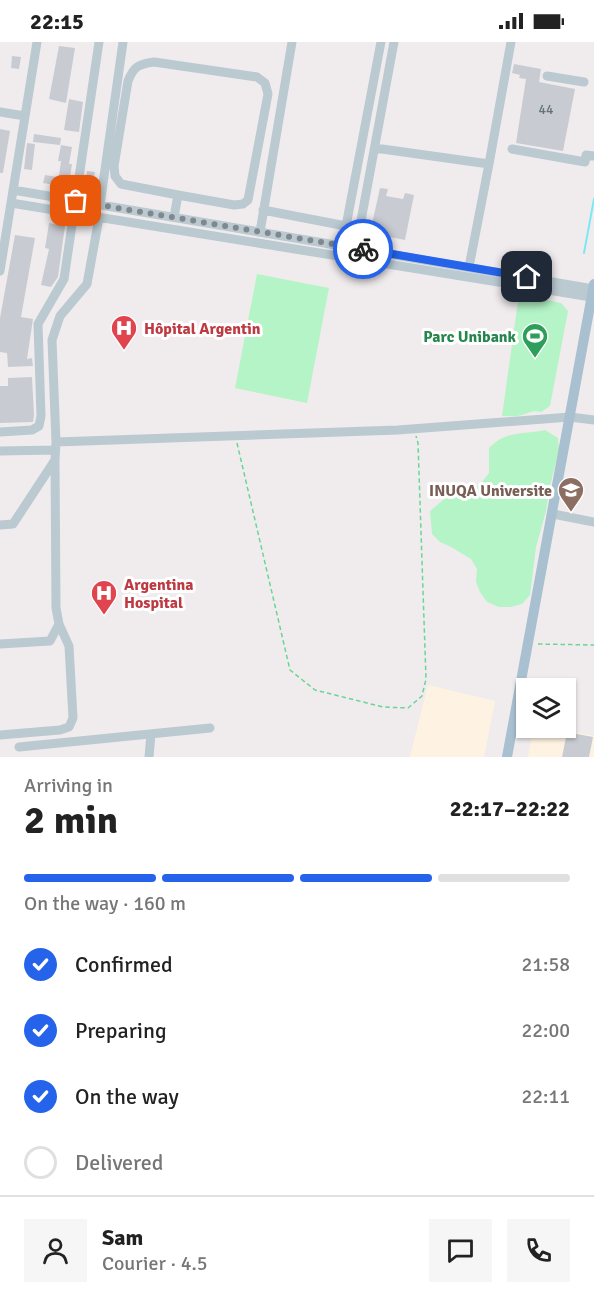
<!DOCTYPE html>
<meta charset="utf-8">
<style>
body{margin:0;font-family:Signika,sans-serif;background:#f6f6f6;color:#222;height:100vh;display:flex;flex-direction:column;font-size:22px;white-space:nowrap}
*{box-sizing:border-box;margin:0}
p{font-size:20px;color:#767676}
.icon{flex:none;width:33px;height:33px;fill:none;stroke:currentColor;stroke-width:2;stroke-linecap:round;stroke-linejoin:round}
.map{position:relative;height:715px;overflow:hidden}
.drawer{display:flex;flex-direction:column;background:#fff;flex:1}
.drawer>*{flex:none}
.fabs{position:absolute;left:516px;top:636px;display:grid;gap:12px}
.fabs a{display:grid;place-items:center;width:60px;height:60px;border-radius:0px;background:#fff;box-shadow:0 2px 4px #0004;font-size:30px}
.pin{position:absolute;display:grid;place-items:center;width:51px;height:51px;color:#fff;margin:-26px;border-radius:12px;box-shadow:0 3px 9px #0006}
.courier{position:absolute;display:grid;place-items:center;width:60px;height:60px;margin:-30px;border:4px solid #2563eb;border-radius:50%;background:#fff;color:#222;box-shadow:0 2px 8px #0007}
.summary em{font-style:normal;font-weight:700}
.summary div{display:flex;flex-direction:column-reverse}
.summary{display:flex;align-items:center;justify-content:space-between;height:102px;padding:0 24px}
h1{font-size:39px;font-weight:700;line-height:45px}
.bar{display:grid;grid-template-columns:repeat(4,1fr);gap:9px 6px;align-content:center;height:72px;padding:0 24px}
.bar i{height:8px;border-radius:4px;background:#e0e0e0}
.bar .active{background:#2563eb}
.bar p{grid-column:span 4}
.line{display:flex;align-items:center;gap:15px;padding:0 24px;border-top:2px solid #e0e0e0}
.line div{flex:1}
.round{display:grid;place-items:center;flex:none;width:63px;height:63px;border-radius:0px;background:#f6f6f6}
ol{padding:0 24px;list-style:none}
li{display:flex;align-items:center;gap:18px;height:66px}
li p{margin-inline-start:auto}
li .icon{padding:6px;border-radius:50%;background:#2563eb;color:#fff;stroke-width:4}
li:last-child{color:#767676}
li i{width:33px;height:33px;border:3px solid #e0e0e0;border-radius:50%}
.status{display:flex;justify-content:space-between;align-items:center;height:42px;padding:0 30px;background:#fff;direction:ltr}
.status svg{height:16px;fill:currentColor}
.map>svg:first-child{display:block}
.commercial{fill:#fef3e2}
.green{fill:#b4f4c7}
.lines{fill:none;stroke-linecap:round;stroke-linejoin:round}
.stream{stroke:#7ce8f6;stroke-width:2}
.building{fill:#c8ccd2}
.path{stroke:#68d696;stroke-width:1.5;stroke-dasharray:4.5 3;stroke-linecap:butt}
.minor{stroke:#bbc9d1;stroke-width:9}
.major{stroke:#a8c0d0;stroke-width:10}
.done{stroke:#80888f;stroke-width:6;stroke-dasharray:0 10.8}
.route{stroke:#2563eb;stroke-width:8}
.labels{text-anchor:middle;stroke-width:6;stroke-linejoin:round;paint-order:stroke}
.number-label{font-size:14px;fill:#64707a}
.health-label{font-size:16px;font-weight:bold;fill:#be3a42;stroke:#fff;text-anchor:start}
.leisure-label{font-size:16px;font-weight:bold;fill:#27864d;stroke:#fff;text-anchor:end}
.education-label{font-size:16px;font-weight:bold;fill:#785e54;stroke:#fff;text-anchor:end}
</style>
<div class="status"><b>22:15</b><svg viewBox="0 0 49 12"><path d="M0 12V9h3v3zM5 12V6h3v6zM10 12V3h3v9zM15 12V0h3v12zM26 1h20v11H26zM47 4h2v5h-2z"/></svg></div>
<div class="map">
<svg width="594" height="715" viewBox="0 0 594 715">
<rect width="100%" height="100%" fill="#f0eced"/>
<path class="commercial" d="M428,643L495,659L484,715H410Z
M533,686H553L594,694V715H528Z"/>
<path class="green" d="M257,232L329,246L307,361L235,346Z
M519,252L561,261L568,269L550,364L541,370C533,368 530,371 522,373C516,375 508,374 502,374Z
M545,388L558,396L559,408L550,444L546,469L536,505L530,553L522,562L511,565H499L487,560L480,550L476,540L477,527L471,517L451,505L440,500L432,492L430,469L449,453L460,449L473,448L482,440L489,431V406C506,388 523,393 545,388Z"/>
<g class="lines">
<path class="stream" d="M584,211L594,157"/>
</g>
<path class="building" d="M59,4L75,6L66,61L49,57Z
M12,14L21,15L19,27L11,26Z
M514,22L541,27L539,40L575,47L563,109L516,101L526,37L519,36L520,33L512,31Z
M69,57L83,60L79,90L64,88Z
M0,87L10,89L3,131H0Z
M34,92L61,96L60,103L33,100Z
M27,101L35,102L32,128L24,127Z
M61,103L72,105L69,122H72L70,135L65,134L63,150L55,148V143L43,141L45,133L57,135V134H59L61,119H58Z
M87,129L95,130L91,151L84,149Z
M380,146L388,147L386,154L403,157L405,151L414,153L405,198L370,191Z
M49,181L65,184L58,235L51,245L41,243L49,207L45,206Z
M15,193L35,196L21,275L33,277L27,317L32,316L33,324L8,325L7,311L0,310V276Z
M32,335L34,373L33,380L0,381V344H8V336Z
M567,690L593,695L589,715H562Z"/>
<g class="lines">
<path class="path" d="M237,401L290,628L315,648L383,665L408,666L422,654L426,637L418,401L416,394
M538,602L594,603"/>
<path class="minor" d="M547,34L584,40
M0,70L25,74
M375,106L489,122
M512,107L585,120L586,113L594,114
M13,148L594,247
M11,161L591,255
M100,163L123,0
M263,168L346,184L381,0
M174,175L178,153L234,163L243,162L248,158L268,52L265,41L257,35L154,20C139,22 134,24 128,39L114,124L115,134L121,142L178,153
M260,190L292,0
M356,206L394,0
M469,225L489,122L511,0
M0,229L37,0
M0,390L32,388L39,384L41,374L38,282L64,237L99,0
M56,400L398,388L570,375L594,378
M0,409L55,408
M553,472L594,480
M0,483L13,482L55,418L56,400L52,298L60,274L87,242L99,176
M0,602L50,599L59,582
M0,693L60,688L69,685L73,676L69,604L59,582L56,566L55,418
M19,705L210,686
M149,715L151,692"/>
<path class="major" d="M507,715L594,242"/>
</g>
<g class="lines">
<path class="done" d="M76,159L363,207"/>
<path class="route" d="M363,207L527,235"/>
</g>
<defs>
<g id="hospital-pin" transform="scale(1.35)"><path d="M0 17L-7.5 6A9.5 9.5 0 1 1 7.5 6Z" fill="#e0444e" stroke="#fff"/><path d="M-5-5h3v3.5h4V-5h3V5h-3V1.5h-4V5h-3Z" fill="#fff"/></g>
<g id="stadium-pin" transform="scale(1.35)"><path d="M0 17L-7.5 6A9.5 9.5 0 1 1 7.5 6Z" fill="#2e9e5b" stroke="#fff"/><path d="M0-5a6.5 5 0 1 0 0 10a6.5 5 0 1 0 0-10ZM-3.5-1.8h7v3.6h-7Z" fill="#fff"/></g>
<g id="school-pin" transform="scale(1.35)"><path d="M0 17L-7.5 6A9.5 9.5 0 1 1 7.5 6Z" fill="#8d6e63" stroke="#fff"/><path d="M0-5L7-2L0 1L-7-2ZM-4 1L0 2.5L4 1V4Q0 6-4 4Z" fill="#fff"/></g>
</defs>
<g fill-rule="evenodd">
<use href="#hospital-pin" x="124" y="286"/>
<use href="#stadium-pin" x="535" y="294"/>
<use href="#school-pin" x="571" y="448"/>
<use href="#hospital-pin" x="104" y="551"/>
</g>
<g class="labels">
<g class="number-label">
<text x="546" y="72">44</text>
</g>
<g class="health-label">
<text x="144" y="292">Hôpital Argentin</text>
<text x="124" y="548">Argentina<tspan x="124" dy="18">Hospital</tspan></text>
</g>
<g class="leisure-label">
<text x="516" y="300">Parc Unibank</text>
</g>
<g class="education-label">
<text x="552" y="454">INUQA Universite</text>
</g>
</g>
</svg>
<div class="fabs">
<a><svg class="icon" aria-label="layers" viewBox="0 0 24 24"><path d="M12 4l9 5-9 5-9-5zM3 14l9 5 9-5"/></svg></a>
</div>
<div class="pin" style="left:76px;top:159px;background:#ea580c"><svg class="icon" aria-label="bag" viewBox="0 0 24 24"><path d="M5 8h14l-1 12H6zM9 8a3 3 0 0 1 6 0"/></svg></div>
<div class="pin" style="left:527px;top:235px;background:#1f2937"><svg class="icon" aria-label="home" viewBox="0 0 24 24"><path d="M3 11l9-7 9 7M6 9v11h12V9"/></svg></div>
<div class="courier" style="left:363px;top:207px"><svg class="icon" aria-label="bike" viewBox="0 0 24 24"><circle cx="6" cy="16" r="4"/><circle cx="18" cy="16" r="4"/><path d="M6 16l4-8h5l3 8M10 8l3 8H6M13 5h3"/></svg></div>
</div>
<section class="drawer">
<div class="summary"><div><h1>2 min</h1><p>Arriving in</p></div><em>22:17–22:22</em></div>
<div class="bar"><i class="active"></i><i class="active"></i><i class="active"></i><i></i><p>On the way · 160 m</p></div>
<ol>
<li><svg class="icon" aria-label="check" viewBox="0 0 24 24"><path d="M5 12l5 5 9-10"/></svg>Confirmed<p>21:58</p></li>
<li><svg class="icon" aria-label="check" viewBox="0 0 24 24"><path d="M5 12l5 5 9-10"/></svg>Preparing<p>22:00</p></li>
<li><svg class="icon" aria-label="check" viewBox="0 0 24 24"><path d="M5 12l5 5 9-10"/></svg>On the way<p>22:11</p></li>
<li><i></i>Delivered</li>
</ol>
<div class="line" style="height:108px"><a class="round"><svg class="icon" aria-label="person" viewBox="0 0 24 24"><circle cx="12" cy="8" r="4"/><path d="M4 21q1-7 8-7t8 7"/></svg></a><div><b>Sam</b><p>Courier · 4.5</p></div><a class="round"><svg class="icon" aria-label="chat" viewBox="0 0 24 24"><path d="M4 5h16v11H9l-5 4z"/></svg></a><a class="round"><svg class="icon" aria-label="phone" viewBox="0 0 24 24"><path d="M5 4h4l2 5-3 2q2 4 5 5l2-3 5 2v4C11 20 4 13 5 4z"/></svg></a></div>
</section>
